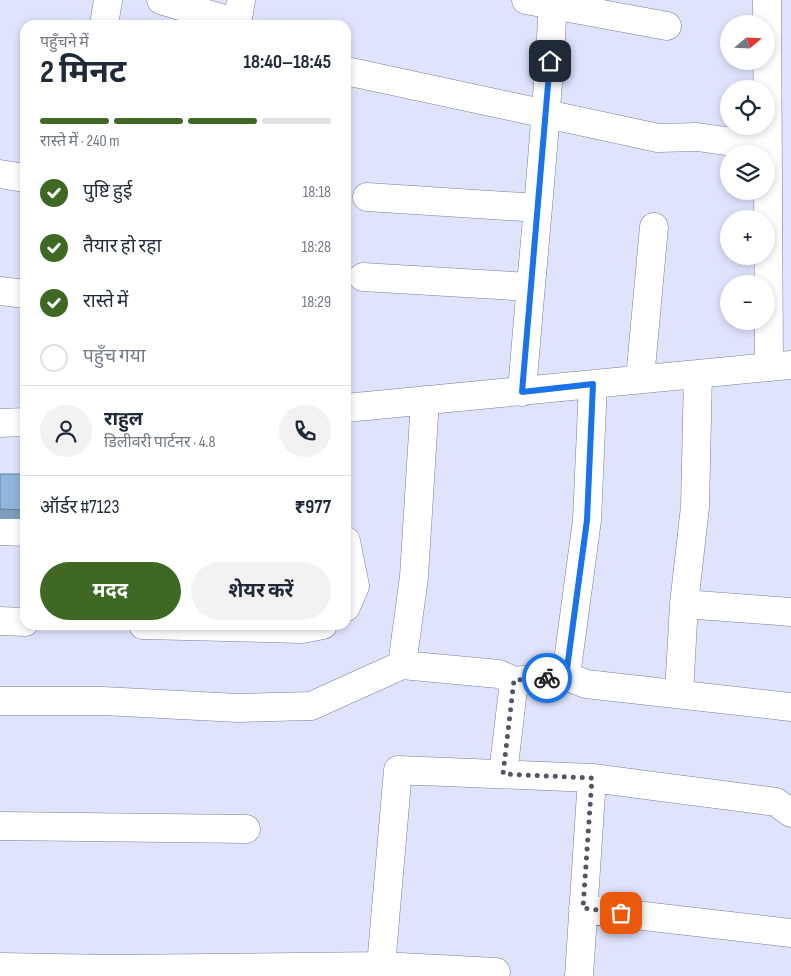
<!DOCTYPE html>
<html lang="hi">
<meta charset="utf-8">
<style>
body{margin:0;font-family:"Sofia Sans Condensed","Noto Sans Devanagari",sans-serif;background:#f2f2f3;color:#1f2937;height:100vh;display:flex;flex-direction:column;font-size:19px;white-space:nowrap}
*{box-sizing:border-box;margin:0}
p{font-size:16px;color:#747a83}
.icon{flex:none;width:28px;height:28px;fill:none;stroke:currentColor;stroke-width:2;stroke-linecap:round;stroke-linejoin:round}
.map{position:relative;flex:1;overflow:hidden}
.details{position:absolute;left:20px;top:20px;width:331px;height:610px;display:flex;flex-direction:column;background:#fff;border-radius:15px;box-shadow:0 2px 8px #0003}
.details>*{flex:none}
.needle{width:32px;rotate:71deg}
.controls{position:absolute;left:720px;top:15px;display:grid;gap:10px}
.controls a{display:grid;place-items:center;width:55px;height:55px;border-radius:50%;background:#fff;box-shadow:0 2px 8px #0003;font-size:25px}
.pin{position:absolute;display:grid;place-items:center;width:42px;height:42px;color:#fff;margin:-21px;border-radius:10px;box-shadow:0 2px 8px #0006}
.courier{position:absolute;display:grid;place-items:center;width:50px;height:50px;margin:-25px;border:4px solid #1a73e8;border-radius:50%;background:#fff;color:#222;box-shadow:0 1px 6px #0007}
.head em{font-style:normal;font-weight:700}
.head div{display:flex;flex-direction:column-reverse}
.head{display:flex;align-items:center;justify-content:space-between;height:85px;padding:0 20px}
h1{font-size:32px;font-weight:700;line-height:38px}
.bar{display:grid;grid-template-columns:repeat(4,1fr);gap:8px 5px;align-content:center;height:60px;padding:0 20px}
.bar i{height:6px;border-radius:4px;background:#e0e1e3}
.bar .active{background:#3f6824}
.bar p{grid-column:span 4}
.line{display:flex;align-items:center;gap:12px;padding:0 20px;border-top:1px solid #e0e1e3}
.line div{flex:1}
.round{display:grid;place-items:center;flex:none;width:52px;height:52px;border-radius:26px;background:#f2f2f3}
ol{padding:0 20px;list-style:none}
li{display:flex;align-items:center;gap:15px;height:55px}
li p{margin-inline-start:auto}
li .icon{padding:5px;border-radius:50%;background:#3f6824;color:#fff;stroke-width:4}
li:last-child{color:#747a83}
li i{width:28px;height:28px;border:2px solid #e0e1e3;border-radius:50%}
.button{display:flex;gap:10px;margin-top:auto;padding:10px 20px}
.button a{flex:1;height:58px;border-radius:30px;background:#3f6824;color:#fff;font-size:20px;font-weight:700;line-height:58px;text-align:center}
.button a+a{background:#f2f2f3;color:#1f2937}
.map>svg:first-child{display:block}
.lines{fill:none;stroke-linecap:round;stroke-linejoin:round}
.minor-casing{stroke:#7a7f9a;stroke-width:29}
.minor{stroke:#fff;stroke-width:28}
.wall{fill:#7d9dbd}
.building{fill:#91b6dc;stroke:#667f9a}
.done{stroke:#545665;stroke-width:5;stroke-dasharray:0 9}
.route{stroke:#1a73e8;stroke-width:6}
</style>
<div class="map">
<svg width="791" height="976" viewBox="0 0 791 976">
<rect width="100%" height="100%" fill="#dfe3fc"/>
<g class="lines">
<g class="minor-casing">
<path id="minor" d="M161,0L237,23
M526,0L667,26
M767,0L769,367L791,365
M104,25L108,0
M237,25L241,0
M346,71L658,138L697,137L768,147
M0,174L25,178
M367,197L538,208
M363,277L530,287
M0,291L25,294
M640,379L654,227
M522,392C532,261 547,131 553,0
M346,408L769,367
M0,423L25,422
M0,531L25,532
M346,541L355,586L346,607
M684,604L791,612
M0,621L25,622
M143,625L302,629L323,625
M402,665L414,577L425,400
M566,676L587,520L593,384
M679,693L684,604L695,507L698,374
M0,701H103L238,708L311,706L402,665L499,674L514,681L566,676L586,684L791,707
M503,774L514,681
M592,778L776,802L791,813
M0,826L246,829
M583,909L791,933
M381,966L496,972
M0,967L112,969L381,966L398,770L592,778L579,976"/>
</g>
<use href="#minor" class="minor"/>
</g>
<path class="wall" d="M0,474H25V519H0Z"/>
<path class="building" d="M0,474H25V510L0,509Z"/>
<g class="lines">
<path class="done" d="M547,678L514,680L503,774L592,778L583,908L621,913"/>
<path class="route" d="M547,678L566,676L587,520L593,384L522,392L550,61"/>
</g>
</svg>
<div class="controls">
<a><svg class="needle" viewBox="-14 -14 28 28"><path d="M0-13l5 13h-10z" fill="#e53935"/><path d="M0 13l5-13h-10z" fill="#747a83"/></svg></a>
<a><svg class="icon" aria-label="locate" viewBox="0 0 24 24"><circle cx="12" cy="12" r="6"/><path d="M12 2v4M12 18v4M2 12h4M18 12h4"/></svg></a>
<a><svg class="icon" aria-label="layers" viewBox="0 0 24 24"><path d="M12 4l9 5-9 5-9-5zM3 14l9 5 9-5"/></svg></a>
<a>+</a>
<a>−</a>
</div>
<div class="pin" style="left:621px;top:913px;background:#ea580c"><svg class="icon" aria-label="bag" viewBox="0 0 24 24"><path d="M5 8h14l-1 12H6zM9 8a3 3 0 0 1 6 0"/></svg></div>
<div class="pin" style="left:550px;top:61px;background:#1f2937"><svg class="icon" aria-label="home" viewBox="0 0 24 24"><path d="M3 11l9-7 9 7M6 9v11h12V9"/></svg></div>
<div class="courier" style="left:547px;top:678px"><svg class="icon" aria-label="bike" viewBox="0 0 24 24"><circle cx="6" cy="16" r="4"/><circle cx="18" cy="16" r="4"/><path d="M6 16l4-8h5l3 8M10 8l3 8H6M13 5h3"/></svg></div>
<section class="details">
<div class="head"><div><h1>2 मिनट</h1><p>पहुँचने में</p></div><em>18:40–18:45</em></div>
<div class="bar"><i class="active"></i><i class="active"></i><i class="active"></i><i></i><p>रास्ते में · 240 m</p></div>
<ol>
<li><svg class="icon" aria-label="check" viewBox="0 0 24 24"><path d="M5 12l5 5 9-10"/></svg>पुष्टि हुई<p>18:18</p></li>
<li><svg class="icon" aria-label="check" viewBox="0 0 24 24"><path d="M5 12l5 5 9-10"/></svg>तैयार हो रहा<p>18:28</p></li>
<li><svg class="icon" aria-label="check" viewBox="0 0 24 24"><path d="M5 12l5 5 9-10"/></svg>रास्ते में<p>18:29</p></li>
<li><i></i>पहुँच गया</li>
</ol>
<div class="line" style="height:90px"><a class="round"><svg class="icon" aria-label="person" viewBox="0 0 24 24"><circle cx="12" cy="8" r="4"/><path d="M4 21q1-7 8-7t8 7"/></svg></a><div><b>राहुल</b><p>डिलीवरी पार्टनर · 4.8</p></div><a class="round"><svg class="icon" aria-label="phone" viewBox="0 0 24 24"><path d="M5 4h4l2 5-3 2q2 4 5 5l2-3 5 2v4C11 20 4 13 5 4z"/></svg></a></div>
<div class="line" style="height:65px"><div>ऑर्डर #7123</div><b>₹977</b></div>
<div class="button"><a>मदद</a><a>शेयर करें</a></div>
</section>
</div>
